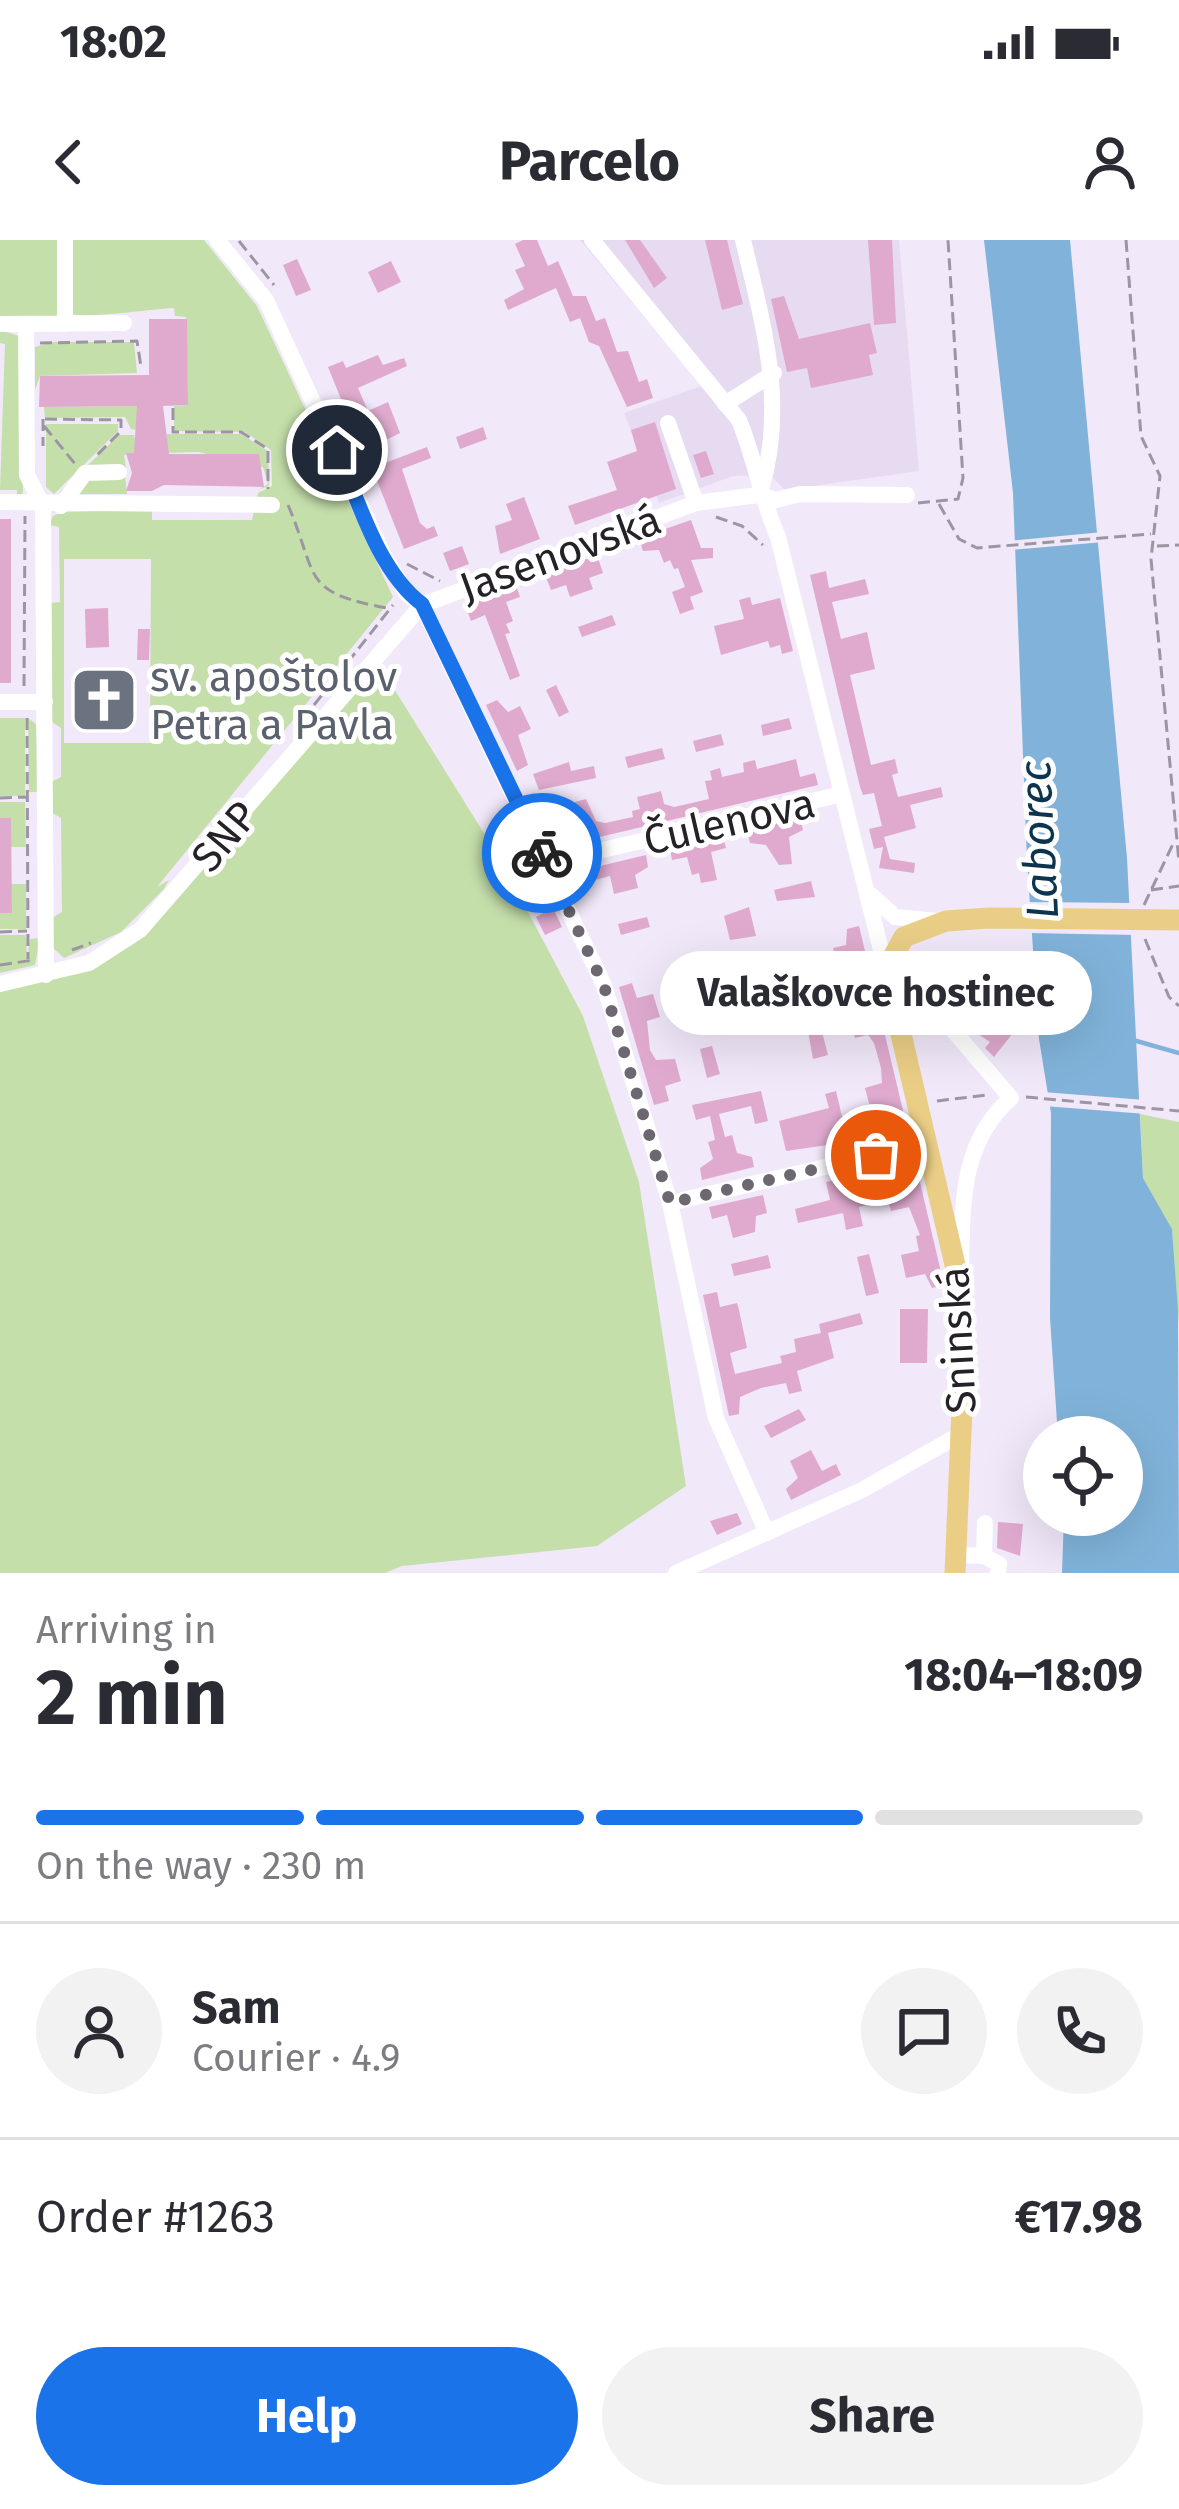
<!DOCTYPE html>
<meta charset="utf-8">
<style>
body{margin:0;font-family:"Fira Sans",sans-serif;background:#f2f2f3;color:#2b2b33;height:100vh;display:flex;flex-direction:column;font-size:45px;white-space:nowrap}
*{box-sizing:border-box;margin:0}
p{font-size:39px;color:#7c7c81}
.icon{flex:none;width:66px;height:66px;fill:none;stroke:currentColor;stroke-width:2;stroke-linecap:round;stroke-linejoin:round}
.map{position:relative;height:1333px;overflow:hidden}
.sheet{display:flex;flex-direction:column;background:#fff;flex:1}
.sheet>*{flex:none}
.buttons{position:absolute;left:1023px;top:1176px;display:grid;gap:24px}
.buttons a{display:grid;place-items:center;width:120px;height:120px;border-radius:50%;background:#fff;box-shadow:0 12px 48px #0002;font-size:60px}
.pin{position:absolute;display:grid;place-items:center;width:102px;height:102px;color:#fff;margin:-51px;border:6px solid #fff;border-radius:50%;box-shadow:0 3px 12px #0007}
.courier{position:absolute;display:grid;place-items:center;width:120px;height:120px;margin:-60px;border:9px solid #1a73e8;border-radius:50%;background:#fff;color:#222;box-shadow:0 3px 15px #0007}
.bubble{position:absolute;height:84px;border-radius:42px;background:#fff;box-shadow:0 12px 48px #0002;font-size:39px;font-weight:700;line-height:84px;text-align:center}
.headline em{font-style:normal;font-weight:700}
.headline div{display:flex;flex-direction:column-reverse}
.headline{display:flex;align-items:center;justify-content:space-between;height:204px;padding:0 36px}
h1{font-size:78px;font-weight:700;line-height:90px}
.bar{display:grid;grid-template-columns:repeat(4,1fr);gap:18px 12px;align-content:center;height:144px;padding:0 36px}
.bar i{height:15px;border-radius:9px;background:#e1e1e2}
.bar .active{background:#1a73e8}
.bar p{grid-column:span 4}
.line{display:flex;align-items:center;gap:30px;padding:0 36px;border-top:3px solid #e1e1e2}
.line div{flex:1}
.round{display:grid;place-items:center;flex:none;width:126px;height:126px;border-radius:63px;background:#f2f2f3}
.button{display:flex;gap:24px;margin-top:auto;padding:24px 36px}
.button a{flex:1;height:138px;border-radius:72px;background:#1a73e8;color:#fff;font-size:48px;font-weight:700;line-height:138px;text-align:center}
.button a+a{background:#f2f2f3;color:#2b2b33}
.status{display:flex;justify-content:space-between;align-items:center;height:84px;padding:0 60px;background:#fff;direction:ltr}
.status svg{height:33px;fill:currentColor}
header{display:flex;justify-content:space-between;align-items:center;height:156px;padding:0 36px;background:#fff;font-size:54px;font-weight:700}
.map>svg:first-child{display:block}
.built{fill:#e7dbf2}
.green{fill:#c5dfab;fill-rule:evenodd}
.water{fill:#81b3da}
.pier{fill:#f1e8f9}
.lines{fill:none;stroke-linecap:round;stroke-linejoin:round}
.stream{stroke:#81b3da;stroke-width:4.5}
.building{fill:#dfaace}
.path{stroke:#9c96a2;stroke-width:3;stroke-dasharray:12 6;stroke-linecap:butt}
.minor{stroke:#fff;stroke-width:16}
.major{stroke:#ebce86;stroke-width:21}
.done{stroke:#6c6770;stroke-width:12;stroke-dasharray:0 21.6}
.route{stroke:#1a73e8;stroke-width:15}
.labels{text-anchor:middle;stroke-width:10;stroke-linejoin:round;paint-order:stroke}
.street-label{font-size:42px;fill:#242127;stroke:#fff}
.worship-label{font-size:42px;fill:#5b616d;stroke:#fff;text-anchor:start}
.water-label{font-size:45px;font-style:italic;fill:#0c344e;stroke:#fff}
</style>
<div class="status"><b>18:02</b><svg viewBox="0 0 49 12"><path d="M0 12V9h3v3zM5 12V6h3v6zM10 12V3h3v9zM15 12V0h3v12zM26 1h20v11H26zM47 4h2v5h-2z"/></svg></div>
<header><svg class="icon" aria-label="back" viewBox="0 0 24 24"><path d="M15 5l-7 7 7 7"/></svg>Parcelo<svg class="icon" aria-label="person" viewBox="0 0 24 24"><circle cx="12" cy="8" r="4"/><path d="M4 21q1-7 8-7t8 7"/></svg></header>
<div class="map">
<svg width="1179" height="1333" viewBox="0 0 1179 1333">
<rect width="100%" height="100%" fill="#f1e8f9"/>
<path class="built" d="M580,0H899L919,231L785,250L770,235L733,236L659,263L624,173L702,146Z"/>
<path class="green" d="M0,0H62V69L55,79L0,80Z
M69,0H204L257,66L393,357L157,647L169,640L164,649L121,692L64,718L52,707V678L62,672L61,578L52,573L51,542L61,537V488L52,482L51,363L60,362L59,287L49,285L53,276L62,272L152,270V280H252L258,253L272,246L271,210L245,192L174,191V166L188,165L186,77L175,76L174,68C151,69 86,79 71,74ZM64,319H151L150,503H64Z
M0,90L19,96L23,252L17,260V250H0L5,104L0,103Z
M53,102H134L137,133L40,136L35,150V107Z
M137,166L138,190L131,189L125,177L45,178L44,167Z
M46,184H118V191L54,254L46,247Z
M167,194H241L268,211L269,246L258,250L268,244L263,227L199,212L164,213Z
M119,195H134L137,213L124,215L126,228H91L58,254Z
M125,236L127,254H71L85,237Z
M373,415L500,619L583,776L639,942L686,1246L597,1306L402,1326L385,1333H0V744L109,713Z
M0,478H25V556H0Z
M28,478L36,484L39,552H29Z
M0,562H25L26,607H11V579L0,578Z
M11,644H26V689H0V673H12Z
M0,695H26L27,720L30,699L40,698L35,725L0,733Z
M1140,874L1179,882V1085L1172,989L1143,938Z"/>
<path class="water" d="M984,0H1070L1127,618L1143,938L1172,989L1178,1069L1179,1333H1062L1064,1275H1122V1197H1058L1050,1078L1051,873L1039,799L1027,620L1013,253Z"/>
<path class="pier" d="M1103,292L1104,302L1009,310L1008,301Z
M1024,662L1135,663L1137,695L1026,693Z
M1043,852L1145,860L1146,874L1044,866Z"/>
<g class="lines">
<path class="stream" d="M1133,800L1179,813"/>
</g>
<path class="building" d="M523,0H537L548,26L558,21L573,56H586L596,81L605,78L617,112L628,111L639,142L647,139L653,158L627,167L599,106L589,102L580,78L570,82L556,48L508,70L504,60L524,49L515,30L525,26L515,4Z
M625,0H640L667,38L654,48Z
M705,0H727L743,64L722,70Z
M868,0H892L896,83L874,85Z
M297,19L311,50L296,56L283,25Z
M391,21L401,42L378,53L368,32Z
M784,56L799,99L870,83L877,113L869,115L873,135L811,148L807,128L787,132L771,59Z
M149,79H187L188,165L163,166L169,214H259L264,247L164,245L152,251H126L132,233L126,213H134L137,166L39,167L40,136L149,135Z
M378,115L383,125L404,118L407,126L358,148L368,171L388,162L400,193L372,207L375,215L365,218L328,127L343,121L346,128Z
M655,182L676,249L575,285L568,266L617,250L607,222L637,211L631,190Z
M483,187L487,199L460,209L456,197Z
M427,207L431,218L402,229L420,283L427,289L434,286L438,296L404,309L372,228Z
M706,211L714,234L701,238L693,215Z
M524,257L540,299L500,314L495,286L512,280L506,264Z
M0,279H11V443H0Z
M691,280L701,308H713V318L691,320L703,352L690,357L694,369L680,374L672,352L685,347L678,328L674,329L670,320L664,323L659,310L643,311L639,298Z
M462,306L469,324L450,331L443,313Z
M597,315L603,333L589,338L593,349L570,357L566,345L551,350L545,335Z
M826,331L829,348L865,339L869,354L832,362L841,399L867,392L875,429L850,435L871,525L895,519L898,533L892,535L898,557L941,547L943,557L910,565L916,588L884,597L890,619L915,623L914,633L879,628L883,607L874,609L869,589L882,586L874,553L863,555L860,547L810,335Z
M516,345L520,357L506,362L513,381L506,384L510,393L505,394L520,436L510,440L485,375L471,381L465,365Z
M750,357L752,365L780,358L793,411L782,414L780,405L770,408L768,401L721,415L714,386L744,379L739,360Z
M108,368L109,407L86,408L85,369Z
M612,375L616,385L582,397L578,387Z
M138,389H150L149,420H137Z
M84 460a20 20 0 1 1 40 0a20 20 0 1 1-40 0Z
M556,445L569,472L559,477L546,450Z
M497,460L508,472L520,466L531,489L518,495L528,525L517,531L486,465Z
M789,478L792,489L763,496L761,485Z
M721,494L724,505L696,512L693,501Z
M662,508L665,519L628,528L625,517Z
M796,519L800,537L815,533L818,545L562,606L559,594L573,586L575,562L586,559L596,581L605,583L633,577L632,571L640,569L637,557L654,553L661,551L664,564L674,567L709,559L705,541L712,540L710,531L720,528L722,537L744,532L743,523L755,520L757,529Z
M569,522L571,531L594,526L596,538L539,550L533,534Z
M0,578H11L12,673H0Z
M800,578L803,590L789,597L792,624L779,625L766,605L750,603L747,591Z
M723,597L726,608L711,612L717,640L701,643L699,633L692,635L687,617L672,620L670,609Z
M646,615L648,627L635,635L638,648L614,654L610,636L595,640L592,628Z
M811,641L815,657L777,661L774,650Z
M749,667L756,696L730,700L724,676Z
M553,668L562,687L545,695L536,677Z
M647,677L650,687L621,695L618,684Z
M859,686L905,879L875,886L865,848L882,843L881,828L874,803L868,795L855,798L850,782L847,767L865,762L857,729L839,734L833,708L846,705L847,689Z
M803,712L810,741L798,743L791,714Z
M972,731L1005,752L990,774L1013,793L994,817L985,808L990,802L966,786L940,756Z
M632,743L637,758L653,754L660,777L647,781L650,810L656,820L675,819L681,841L665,846L669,861L654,865L619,747Z
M817,772L828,815L813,819L805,775Z
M712,806L720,834L707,838L700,809Z
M761,851L768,881L755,884L751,866L719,874L725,897L732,895L737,913L752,917L754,927L702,940L700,928L713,919L708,902L715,900L710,876L696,880L692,865Z
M836,851L848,902L786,911L779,881L829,868L825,854Z
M916,925L944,1045L932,1048L925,1034L906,1038L901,1015L919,1011L916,996L920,995L909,967L891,971L889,964L879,962L859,967L863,986L846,990L843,973L798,983L795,969L830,960L826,942L863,934L865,942Z
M763,955L767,973L756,976L755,992L733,998L727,975L712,979L709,967Z
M869,1014L879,1053L866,1056L857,1017Z
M768,1015L771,1028L734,1036L731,1024Z
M717,1052L720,1067L737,1063L739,1070L747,1108L730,1113L735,1134L782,1123L780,1116L796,1112L794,1099L821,1093L819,1084L860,1073L863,1084L828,1093L834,1118L797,1131L802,1151L789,1154L786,1143L761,1148L740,1157L739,1174L729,1176L703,1055Z
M900,1069H928L927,1123H900Z
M799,1169L806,1180L771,1198L764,1186Z
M811,1210L822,1231L836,1224L841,1235L791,1260L786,1249L798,1238L790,1221Z
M737,1273L742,1284L717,1295L710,1281Z
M998,1282L1023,1284L1020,1316L997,1308Z"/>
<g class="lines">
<path class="path" d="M1126,0L1141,196L1160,236L1151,319L1179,622
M239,1L274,45
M40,103L137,101L141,127
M173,168V192H241L268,209V249
M43,179V206
M45,179L121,180V191L96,216
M44,186L76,225
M918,263L958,259L963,238L948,0
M939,264L959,299L977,308L1151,294
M288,265C320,340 299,352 392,369
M716,277L742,286L763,305
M1157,306L1179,305
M407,324L440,341
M24,446L25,276
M314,465L393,365
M27,478L28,719
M0,558L28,557
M1151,650L1179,646
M1144,665L1173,604
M0,692L27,691
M1145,699L1169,757L1179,766
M72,710L91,703
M0,725L34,720
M905,735L919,750
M1026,857L1179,871
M937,861L987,855"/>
<path class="minor" d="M217,0L266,60L384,316L407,354L422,365L604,745L670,963L716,1178L767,1293
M592,0L739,180C755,219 761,258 778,297L886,730
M743,0C763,84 787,164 761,249
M0,84L124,83
M26,84L27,235L43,266L46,735
M65,84V0
M725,164L774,133
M668,183L696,263
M0,262L272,265
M61,266L85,233L119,232
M0,462H45
M547,623L842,554
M871,655L895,677L937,681
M0,744L89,723L140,690L422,365L696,263L759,255L776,260L800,254L907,255
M928,761L1011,858C960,903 963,963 961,1027
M670,963L928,903
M957,1315L984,1316L999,1324L998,1333
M984,1316L985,1283
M676,1333L862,1250L961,1194"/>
<path class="major" d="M955,1333L964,1122L960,1046L886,730L904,697L946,681L989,678L1179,680"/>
</g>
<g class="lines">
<path class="done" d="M542,613L604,746L670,963L876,915"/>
<path class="route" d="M337,210C358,260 378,331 422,364L542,613"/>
</g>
<defs>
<g id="church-square" transform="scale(3.45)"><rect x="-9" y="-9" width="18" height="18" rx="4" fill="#6b7280" stroke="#fff"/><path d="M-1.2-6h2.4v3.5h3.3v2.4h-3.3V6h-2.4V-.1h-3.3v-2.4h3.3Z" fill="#fff"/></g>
</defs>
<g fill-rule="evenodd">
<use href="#church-square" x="104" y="460"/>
</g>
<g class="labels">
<g class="street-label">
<text transform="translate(560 313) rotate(-20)" y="15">Jasenovská</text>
<text transform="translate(729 581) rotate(-13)" y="15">Čulenova</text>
<text transform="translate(224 596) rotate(-50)" y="15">SNP</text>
<text transform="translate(957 1100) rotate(-93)" y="15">Sninská</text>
</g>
<g class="worship-label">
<text x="150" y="451">sv. apoštolov<tspan x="150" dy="48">Petra a Pavla</tspan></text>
</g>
<g class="water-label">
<text transform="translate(1038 600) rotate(-93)" y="16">Laborec</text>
</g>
</g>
</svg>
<div class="buttons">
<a><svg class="icon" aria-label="locate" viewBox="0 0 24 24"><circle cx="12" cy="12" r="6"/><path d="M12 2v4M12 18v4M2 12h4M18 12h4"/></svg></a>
</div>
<div class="pin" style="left:876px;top:915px;background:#ea580c"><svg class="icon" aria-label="bag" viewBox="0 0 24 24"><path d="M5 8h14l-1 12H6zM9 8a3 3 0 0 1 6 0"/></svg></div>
<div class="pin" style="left:337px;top:210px;background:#1f2937"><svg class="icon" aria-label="home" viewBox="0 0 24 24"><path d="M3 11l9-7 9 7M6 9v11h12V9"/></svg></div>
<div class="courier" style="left:542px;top:613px"><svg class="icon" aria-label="bike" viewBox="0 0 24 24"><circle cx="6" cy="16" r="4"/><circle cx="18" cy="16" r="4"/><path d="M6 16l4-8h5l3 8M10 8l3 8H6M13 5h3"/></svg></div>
<div class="bubble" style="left:660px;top:711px;width:432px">Valaškovce hostinec</div>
</div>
<section class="sheet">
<div class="headline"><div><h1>2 min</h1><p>Arriving in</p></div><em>18:04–18:09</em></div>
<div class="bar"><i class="active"></i><i class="active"></i><i class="active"></i><i></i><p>On the way · 230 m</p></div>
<div class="line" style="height:216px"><a class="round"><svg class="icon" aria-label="person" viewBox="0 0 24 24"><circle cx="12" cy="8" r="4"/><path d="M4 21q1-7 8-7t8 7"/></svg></a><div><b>Sam</b><p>Courier · 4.9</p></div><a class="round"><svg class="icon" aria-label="chat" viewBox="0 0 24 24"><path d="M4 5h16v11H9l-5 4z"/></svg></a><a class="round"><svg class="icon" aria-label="phone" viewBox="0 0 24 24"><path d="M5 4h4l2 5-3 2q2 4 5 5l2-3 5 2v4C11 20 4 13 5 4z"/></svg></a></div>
<div class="line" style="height:156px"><div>Order #1263</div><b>€17.98</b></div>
<div class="button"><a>Help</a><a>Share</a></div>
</section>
